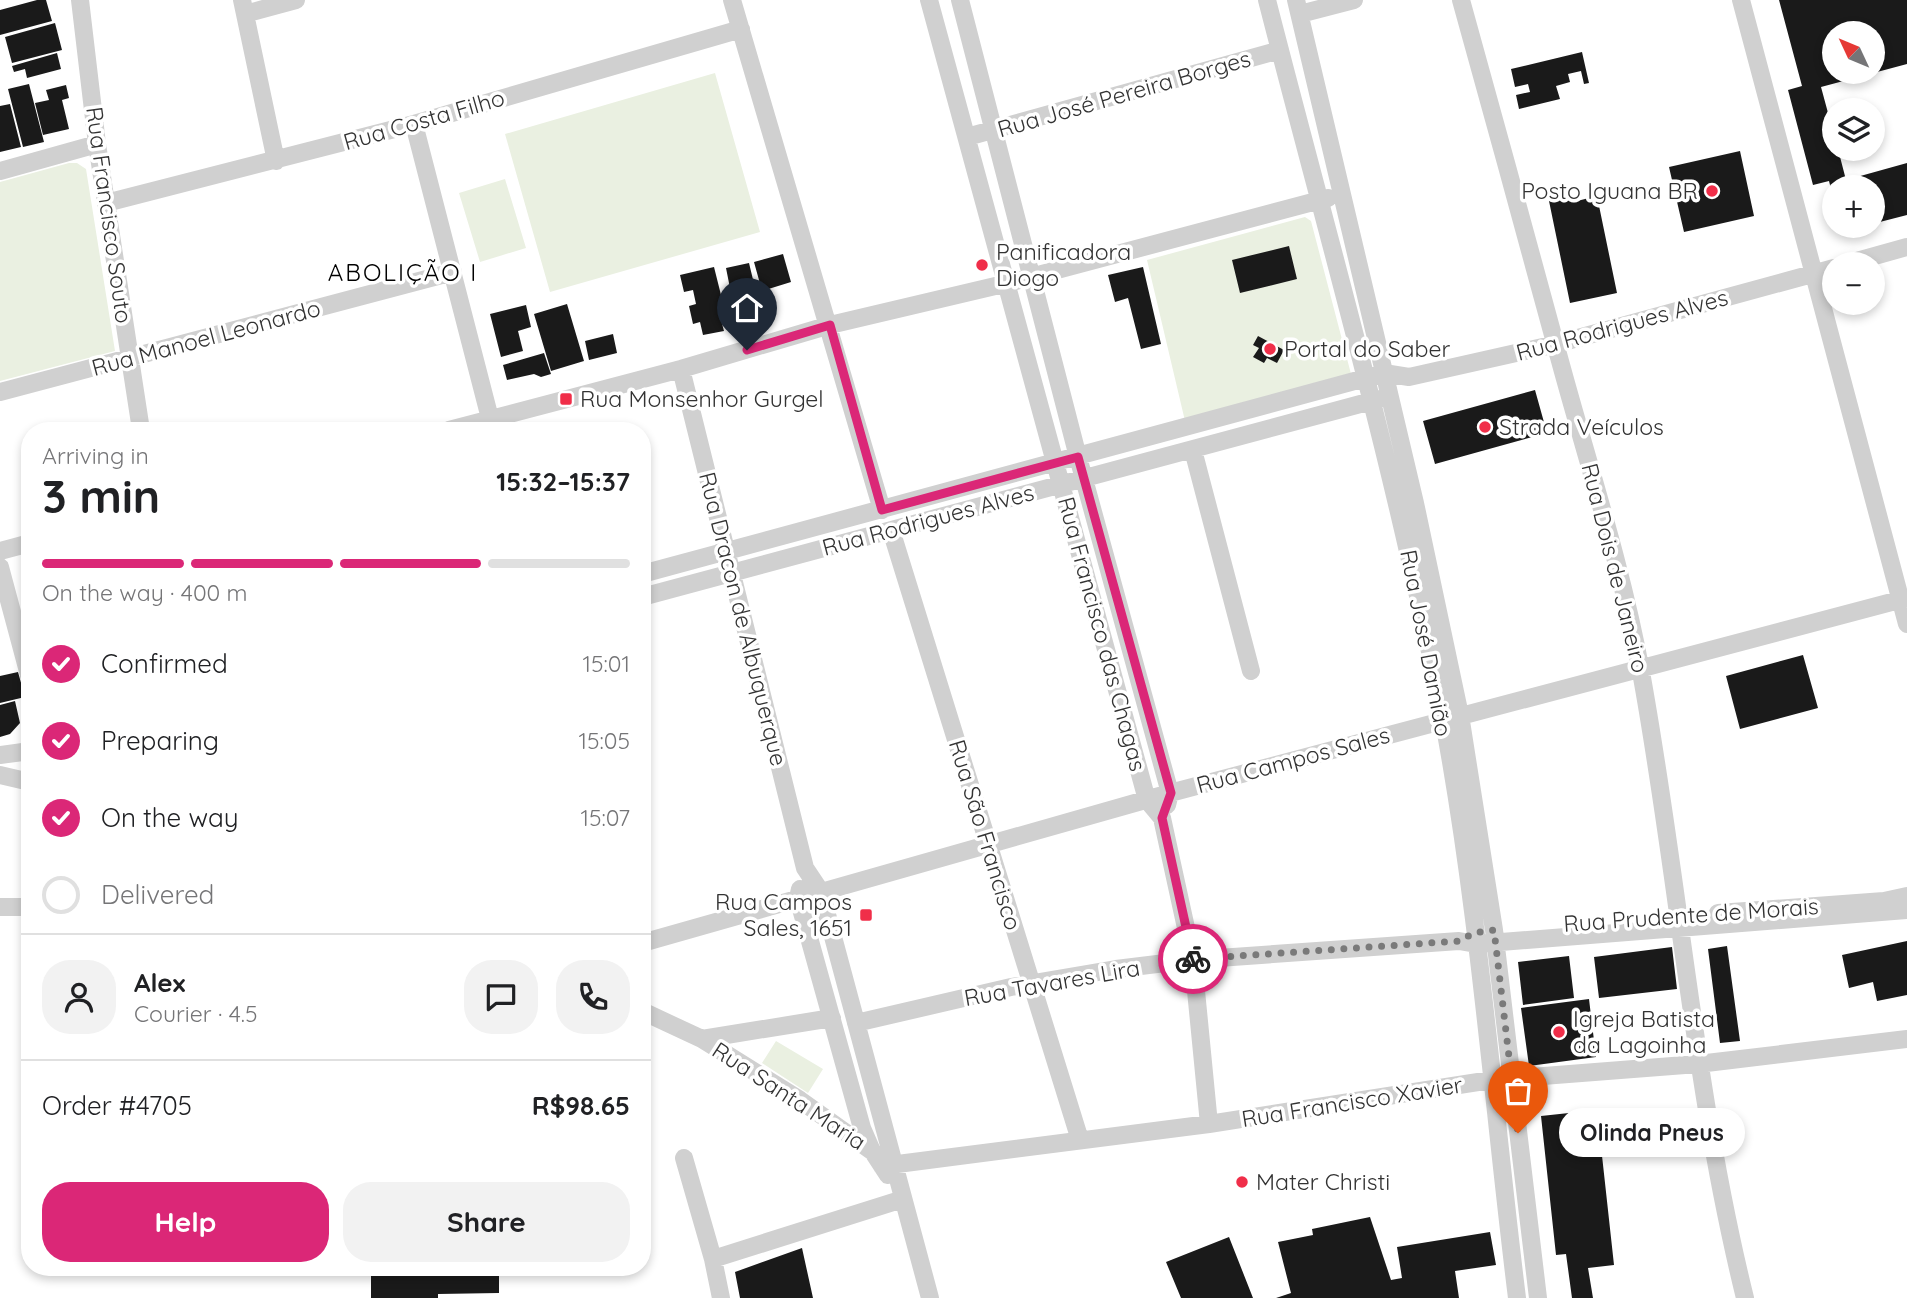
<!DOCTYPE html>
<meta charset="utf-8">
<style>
body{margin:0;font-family:Quicksand,sans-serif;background:#f2f2f2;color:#202124;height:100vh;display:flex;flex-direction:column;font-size:26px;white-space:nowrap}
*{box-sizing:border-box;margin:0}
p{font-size:23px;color:#757577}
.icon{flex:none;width:38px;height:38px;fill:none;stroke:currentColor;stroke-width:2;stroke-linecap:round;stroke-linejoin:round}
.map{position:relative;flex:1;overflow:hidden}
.side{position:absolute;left:21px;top:422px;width:630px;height:854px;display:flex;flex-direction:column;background:#fff;border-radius:28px;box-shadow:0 4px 10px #0003}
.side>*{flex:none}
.needle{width:46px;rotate:314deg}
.controls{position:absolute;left:1822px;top:21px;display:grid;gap:14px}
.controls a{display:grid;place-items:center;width:63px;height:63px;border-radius:50%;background:#fff;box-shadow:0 4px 10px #0003;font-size:35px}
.pin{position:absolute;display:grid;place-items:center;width:60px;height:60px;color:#fff;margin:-72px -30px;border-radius:50% 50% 50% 0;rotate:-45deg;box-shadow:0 0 7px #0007}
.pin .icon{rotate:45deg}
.courier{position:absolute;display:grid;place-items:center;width:70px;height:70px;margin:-35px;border:5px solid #db2777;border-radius:50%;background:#fff;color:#222;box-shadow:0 2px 9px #0007}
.bubble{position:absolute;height:49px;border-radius:24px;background:#fff;box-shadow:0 4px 10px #0003;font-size:23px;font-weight:800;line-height:49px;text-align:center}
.head em{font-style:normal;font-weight:800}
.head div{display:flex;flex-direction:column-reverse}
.head{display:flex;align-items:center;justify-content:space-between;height:119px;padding:0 21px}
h1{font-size:46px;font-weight:800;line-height:52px}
.bar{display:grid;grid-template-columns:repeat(4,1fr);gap:10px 7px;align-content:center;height:84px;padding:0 21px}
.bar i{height:9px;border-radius:5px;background:#e0e0e0}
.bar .active{background:#db2777}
.bar p{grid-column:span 4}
.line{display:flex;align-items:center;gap:18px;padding:0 21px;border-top:2px solid #e0e0e0}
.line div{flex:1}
.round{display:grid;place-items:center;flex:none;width:74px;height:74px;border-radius:28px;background:#f2f2f2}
ol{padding:0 21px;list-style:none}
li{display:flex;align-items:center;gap:21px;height:77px}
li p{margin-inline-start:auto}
li .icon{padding:7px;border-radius:50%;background:#db2777;color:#fff;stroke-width:4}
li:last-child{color:#757577}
li i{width:38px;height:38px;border:4px solid #e0e0e0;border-radius:50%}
.action{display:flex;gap:14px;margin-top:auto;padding:14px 21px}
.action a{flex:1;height:80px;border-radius:28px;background:#db2777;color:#fff;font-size:28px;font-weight:800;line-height:80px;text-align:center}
.action a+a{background:#f2f2f2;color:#202124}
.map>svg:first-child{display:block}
.green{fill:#eaf0e1}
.building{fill:#1a1a1a;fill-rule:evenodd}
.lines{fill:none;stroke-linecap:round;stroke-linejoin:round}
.minor{stroke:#d0d0d0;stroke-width:18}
.done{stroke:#7a7a7a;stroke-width:7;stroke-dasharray:0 12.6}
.route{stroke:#db2777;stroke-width:9}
.poi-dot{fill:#f02e49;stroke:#fff;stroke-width:2.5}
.labels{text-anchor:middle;stroke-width:7;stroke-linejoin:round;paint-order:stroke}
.street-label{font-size:23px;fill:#333;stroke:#fff}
.poi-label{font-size:23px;fill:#333;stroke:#fff;text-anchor:start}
.neighbourhood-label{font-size:24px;letter-spacing:2px;fill:#000;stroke:#fff}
</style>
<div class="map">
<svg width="1907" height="1298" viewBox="0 0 1907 1298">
<rect width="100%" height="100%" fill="#fff"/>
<path class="green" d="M715,73L760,232L550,292L505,134Z
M69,163H77L86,169L115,351L0,381V182Z
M505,179L526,248L480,262L459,193Z
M1305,217L1311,221L1351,374L1185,421L1147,260Z
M776,1041L823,1069L808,1093L762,1063Z"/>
<path class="building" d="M37,0H46L52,21L0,35V10Z
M1779,0H1907V64L1821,87L1834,135V149H1838L1846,180L1907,163V215L1872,224V187H1834L1833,197L1829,181L1813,185L1788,90L1802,86ZM1834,33H1872V72H1834Z
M55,23L62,50L12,63L5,37Z
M1582,52L1589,83L1584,84L1581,71L1568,74L1570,82L1556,86L1560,99L1519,109L1516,95L1530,92L1528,84L1515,87L1511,69Z
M57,53L61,69L27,78L25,69L14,72L12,66Z
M29,84L44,142L23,147L8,89Z
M66,85L69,98L62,100L69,129L43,135L35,103L49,100L46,90Z
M10,104L21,147L0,152V106Z
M1740,151L1754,216L1684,232L1669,167Z
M1573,195L1577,201L1597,196L1617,293L1570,303L1549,201Z
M1289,246L1297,279L1240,293L1232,260Z
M783,254L791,282L762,291L754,262Z
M749,263L763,321L745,326L742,315L721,320L724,331L703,335L700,322L693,324L689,306L696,304L693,290L684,292L680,275L714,267L721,295L731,293L726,268Z
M1143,267L1161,344L1141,349L1128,298L1115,302L1108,275Z
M567,304L584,361L551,371L534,314Z
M526,305L531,327L518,331L523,351L501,357L490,314Z
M613,334L617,353L589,360L585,341Z
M1258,336L1284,350L1277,363L1267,358L1264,363L1253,357L1259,348L1253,345Z
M544,353L551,374L541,377L534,374L507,380L503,365Z
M1535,390L1547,433L1435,464L1423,421Z
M1803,655L1818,708L1740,729L1726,676Z
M18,672L25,697L0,703V676Z
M15,701L20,723L10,734L0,737V705Z
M1907,941V995L1877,1001L1873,982L1849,988L1842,955Z
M1727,946L1740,1041L1720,1043L1708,949Z
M1672,947L1677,989L1599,998L1594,957Z
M1569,956L1574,998L1523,1005L1518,962Z
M1589,999L1596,1057L1529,1066L1521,1008Z
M1597,1110L1614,1265L1588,1268L1593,1298H1572L1566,1254L1556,1255L1541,1116Z
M1370,1217L1391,1280L1402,1278L1397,1247L1490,1232L1496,1265L1455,1271L1459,1298H1276L1291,1293L1278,1242L1313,1235L1312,1229Z
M1229,1237L1253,1298H1181L1166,1262Z
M802,1248L813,1298H740L735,1272Z
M371,1267H429V1276H451V1267H499V1293L438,1294V1298H371Z"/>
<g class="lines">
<path class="minor" d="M80,0L97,144L141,430
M242,0L276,161
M732,0L882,510
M929,0L1147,800L1162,818L1193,960L1209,1124
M960,0L1078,457L1170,793L1167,805
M1267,0C1328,238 1397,476 1443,717C1479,909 1493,1105 1517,1298
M1296,0L1415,503L1460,715L1494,930L1538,1298
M1461,0C1494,120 1528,241 1560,361C1588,464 1622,567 1641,672C1679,880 1694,1092 1745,1298
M1741,0L1907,624
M245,14L296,0
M1300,14L1354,0
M414,124L493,430
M967,137L1280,50
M0,171L97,144
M106,203L414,124L741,29
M1846,264L1907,247
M681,369L805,868L821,892L930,1298
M0,392L453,272
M449,430L681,369L830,325L1008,283L1328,198
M1193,450L1251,671
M891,530L1080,1140
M0,551L30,543
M0,567L30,679
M642,574L1384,373L1409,377L1556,344L1834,268
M642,597L1379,399
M0,755L30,751
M0,775L30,782
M800,889L798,898L862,1128L872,1151
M0,907H30
M1718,913L1884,901L1907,896
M642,943L1170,793L1907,598
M642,1011L702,1039L800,1100L873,1152L888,1175
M856,1023L1011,987L1116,969L1190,960L1459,941L1476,944L1907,910
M702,1039L832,1018
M684,1158L713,1259L721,1298
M882,1166L1209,1124L1491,1080L1698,1064L1907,1039
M713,1259L903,1199"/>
</g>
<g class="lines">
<path class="done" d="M1193,959L1459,941L1474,933L1494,930L1518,1133"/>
<path class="route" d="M747,350L830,325L882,510L1078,457L1171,793L1162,818L1193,959"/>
</g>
<g class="poi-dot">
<circle cx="1712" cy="191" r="7"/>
<circle cx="982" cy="265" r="7"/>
<circle cx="1270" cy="349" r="7"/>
<rect x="559" y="392" width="14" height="14" rx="3.5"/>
<circle cx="1485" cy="427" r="7"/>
<rect x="859" y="908" width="14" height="14" rx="3.5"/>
<circle cx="1559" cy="1032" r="7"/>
<circle cx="1242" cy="1182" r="7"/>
</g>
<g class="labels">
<g class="street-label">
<text transform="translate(1124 94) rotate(-16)" y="8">Rua José Pereira Borges</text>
<text transform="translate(424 120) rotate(-16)" y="8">Rua Costa Filho</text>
<text transform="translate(109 215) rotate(82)" y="8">Rua Francisco Souto</text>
<text transform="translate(1622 325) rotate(-15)" y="8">Rua Rodrigues Alves</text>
<text transform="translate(206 338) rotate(-15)" y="8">Rua Manoel Leonardo</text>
<text transform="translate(928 520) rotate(-15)" y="8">Rua Rodrigues Alves</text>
<text transform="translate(1615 568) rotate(76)" y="8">Rua Dois de Janeiro</text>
<text transform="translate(743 619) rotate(76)" y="8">Rua Dracon de Albuquerque</text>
<text transform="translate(1102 634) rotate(75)" y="8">Rua Francisco das Chagas</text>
<text transform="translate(1426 643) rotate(79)" y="8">Rua José Damião</text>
<text transform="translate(1293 760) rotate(-15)" y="8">Rua Campos Sales</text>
<text transform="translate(985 835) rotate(73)" y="8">Rua São Francisco</text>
<text transform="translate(1691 915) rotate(-4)" y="8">Rua Prudente de Morais</text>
<text transform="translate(1052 983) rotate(-10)" y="8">Rua Tavares Lira</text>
<text transform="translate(789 1096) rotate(33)" y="8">Rua Santa Maria</text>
<text transform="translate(1352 1102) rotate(-9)" y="8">Rua Francisco Xavier</text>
</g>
<g class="poi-label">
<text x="1698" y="199" text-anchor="end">Posto Iguana BR</text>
<text x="996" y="260">Panificadora<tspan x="996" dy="26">Diogo</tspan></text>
<text x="1284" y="357">Portal do Saber</text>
<text x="580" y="407">Rua Monsenhor Gurgel</text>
<text x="1499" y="435">Strada Veículos</text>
<text x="852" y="910" text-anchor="end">Rua Campos<tspan x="852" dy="26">Sales, 1651</tspan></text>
<text x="1573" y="1027">Igreja Batista<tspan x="1573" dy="26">da Lagoinha</tspan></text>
<text x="1256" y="1190">Mater Christi</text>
</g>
<g class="neighbourhood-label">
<text x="403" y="281">ABOLIÇÃO I</text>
</g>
</g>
</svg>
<div class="controls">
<a><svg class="needle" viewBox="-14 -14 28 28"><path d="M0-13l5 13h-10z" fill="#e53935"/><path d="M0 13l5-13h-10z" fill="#757577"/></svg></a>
<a><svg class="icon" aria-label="layers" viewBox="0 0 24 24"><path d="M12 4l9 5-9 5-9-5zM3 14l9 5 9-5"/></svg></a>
<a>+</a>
<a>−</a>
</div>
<div class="pin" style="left:1518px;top:1133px;background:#ea580c"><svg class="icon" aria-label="bag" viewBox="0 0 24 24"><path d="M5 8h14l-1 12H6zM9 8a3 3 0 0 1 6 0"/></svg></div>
<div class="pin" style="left:747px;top:350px;background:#1f2937"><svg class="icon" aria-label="home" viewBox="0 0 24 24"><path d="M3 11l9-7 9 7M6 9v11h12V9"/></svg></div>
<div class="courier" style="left:1193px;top:959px"><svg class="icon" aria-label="bike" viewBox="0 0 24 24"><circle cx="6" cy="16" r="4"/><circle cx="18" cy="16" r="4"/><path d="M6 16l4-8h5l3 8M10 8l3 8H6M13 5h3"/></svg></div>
<div class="bubble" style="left:1559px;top:1108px;width:186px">Olinda Pneus</div>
<section class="side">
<div class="head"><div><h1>3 min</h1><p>Arriving in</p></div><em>15:32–15:37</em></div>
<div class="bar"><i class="active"></i><i class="active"></i><i class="active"></i><i></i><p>On the way · 400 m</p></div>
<ol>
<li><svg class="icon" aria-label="check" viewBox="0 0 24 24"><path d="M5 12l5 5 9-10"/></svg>Confirmed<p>15:01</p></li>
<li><svg class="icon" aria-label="check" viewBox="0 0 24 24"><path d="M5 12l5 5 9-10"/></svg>Preparing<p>15:05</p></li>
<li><svg class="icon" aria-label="check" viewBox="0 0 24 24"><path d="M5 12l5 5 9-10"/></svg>On the way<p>15:07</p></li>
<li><i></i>Delivered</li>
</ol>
<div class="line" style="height:126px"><a class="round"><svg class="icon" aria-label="person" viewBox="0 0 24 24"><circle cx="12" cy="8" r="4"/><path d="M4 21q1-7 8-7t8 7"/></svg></a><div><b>Alex</b><p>Courier · 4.5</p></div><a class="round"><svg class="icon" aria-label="chat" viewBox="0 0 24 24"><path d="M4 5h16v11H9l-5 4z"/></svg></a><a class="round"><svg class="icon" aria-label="phone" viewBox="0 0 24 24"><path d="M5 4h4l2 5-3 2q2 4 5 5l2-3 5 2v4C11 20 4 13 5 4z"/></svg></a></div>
<div class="line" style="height:91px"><div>Order #4705</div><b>R$98.65</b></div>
<div class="action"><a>Help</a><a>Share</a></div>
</section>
</div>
